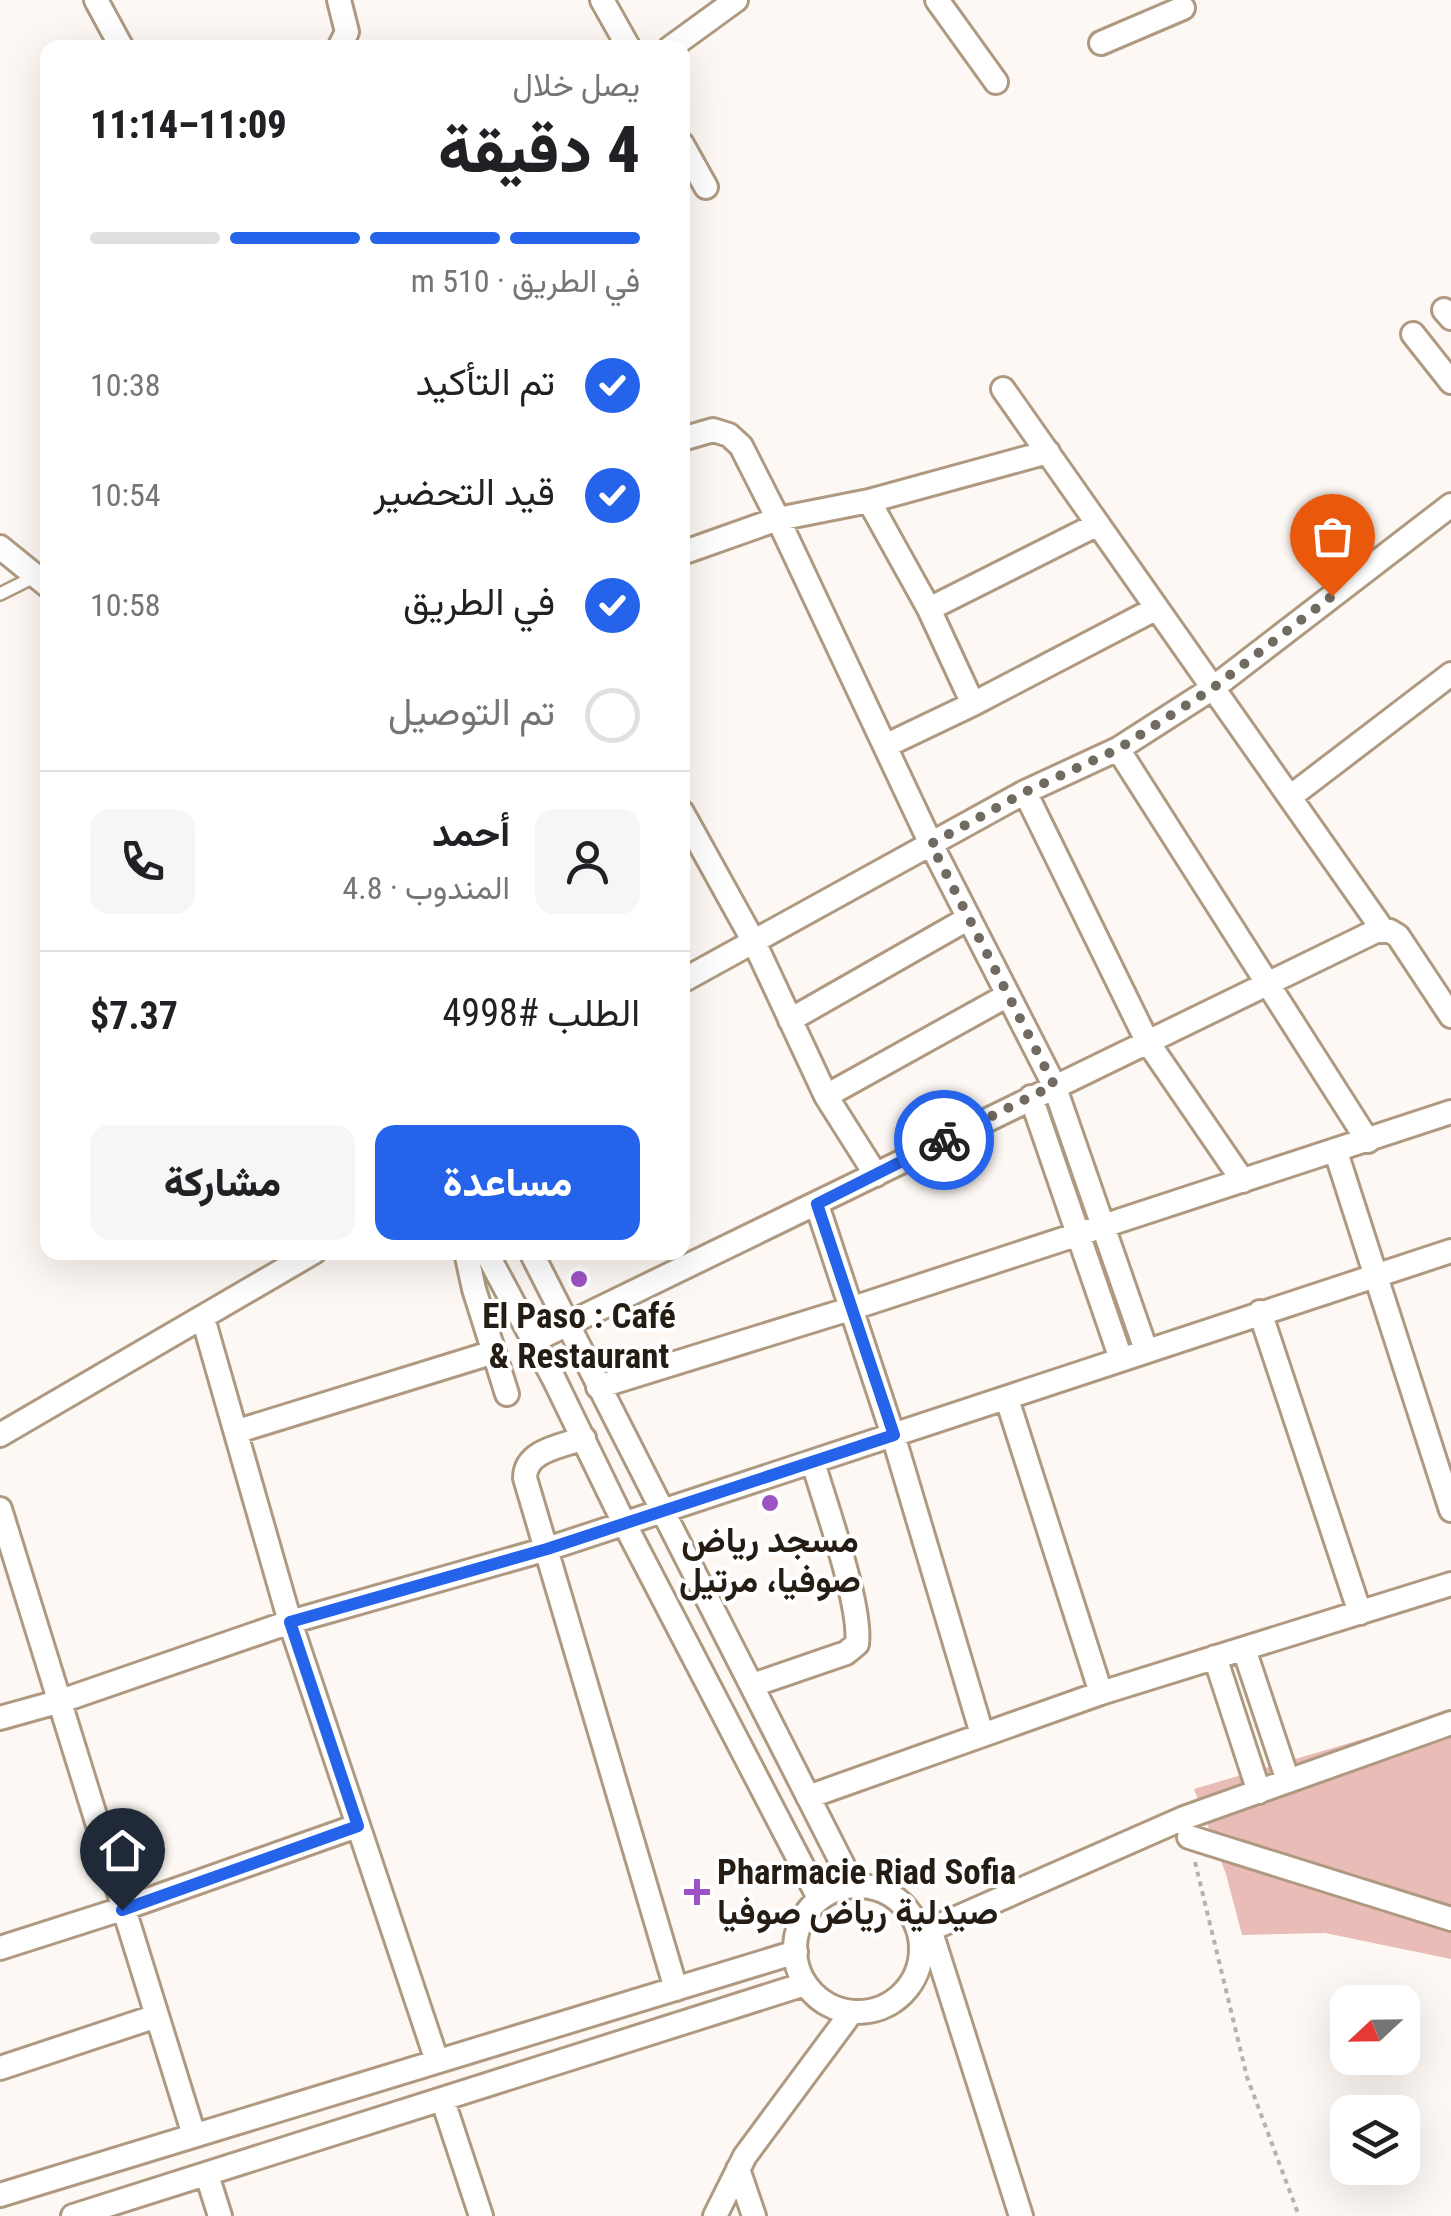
<!DOCTYPE html>
<html lang="ar">
<meta charset="utf-8">
<style>
body{margin:0;font-family:"Roboto Condensed",Vazirmatn,sans-serif;background:#f6f6f6;color:#202124;direction:rtl;height:100vh;display:flex;flex-direction:column;font-size:38px;white-space:nowrap}
*{box-sizing:border-box;margin:0}
p{font-size:32px;color:#757577}
.icon{flex:none;width:55px;height:55px;fill:none;stroke:currentColor;stroke-width:2;stroke-linecap:round;stroke-linejoin:round}
.map{position:relative;flex:1;overflow:hidden;direction:ltr}
.details{position:absolute;left:40px;top:40px;width:650px;height:1220px;display:flex;flex-direction:column;background:#fff;border-radius:20px;box-shadow:0 10px 40px #0002;direction:rtl}
.details>*{flex:none}
.needle{width:65px;rotate:248deg}
.fabs{position:absolute;left:1330px;top:1985px;display:grid;gap:20px}
.fabs a{display:grid;place-items:center;width:90px;height:90px;border-radius:20px;background:#fff;box-shadow:0 10px 40px #0002;font-size:50px}
.pin{position:absolute;display:grid;place-items:center;width:85px;height:85px;color:#fff;margin:-102px -42px;border-radius:50% 50% 50% 0;rotate:-45deg;box-shadow:0 0 10px #0007}
.pin .icon{rotate:45deg}
.courier{position:absolute;display:grid;place-items:center;width:100px;height:100px;margin:-50px;border:8px solid #2563eb;border-radius:50%;background:#fff;color:#222;box-shadow:0 2px 12px #0007}
.overview em{font-style:normal;font-weight:800}
.overview div{display:flex;flex-direction:column-reverse}
.overview{display:flex;align-items:center;justify-content:space-between;height:170px;padding:0 50px}
h1{font-size:65px;font-weight:800;line-height:75px}
.bar{display:grid;grid-template-columns:repeat(4,1fr);gap:15px 10px;align-content:center;height:120px;padding:0 50px}
.bar i{height:12px;border-radius:8px;background:#e0e0e0}
.bar .selected{background:#2563eb}
.bar p{grid-column:span 4}
.line{display:flex;align-items:center;gap:25px;padding:0 50px;border-top:2px solid #e0e0e0}
.line div{flex:1}
.round{display:grid;place-items:center;flex:none;width:105px;height:105px;border-radius:20px;background:#f6f6f6}
ol{padding:0 50px;list-style:none}
li{display:flex;align-items:center;gap:30px;height:110px}
li p{margin-inline-start:auto}
li .icon{padding:10px;border-radius:50%;background:#2563eb;color:#fff;stroke-width:4}
li:last-child{color:#757577}
li i{width:55px;height:55px;border:5px solid #e0e0e0;border-radius:50%}
.action{display:flex;gap:20px;margin-top:auto;padding:20px 50px}
.action a{flex:1;height:115px;border-radius:20px;background:#2563eb;color:#fff;font-size:40px;font-weight:800;line-height:115px;text-align:center}
.action a+a{background:#f6f6f6;color:#202124}
.map>svg:first-child{display:block}
.green{fill:#eabcb7}
.lines{fill:none;stroke-linecap:round;stroke-linejoin:round}
.service-casing{stroke:#af9a81;stroke-width:16}
.minor-casing{stroke:#af9a81;stroke-width:28}
.path{stroke:#b8b2ac;stroke-width:4;stroke-dasharray:5 5;stroke-linecap:butt}
.service{stroke:#fff;stroke-width:11}
.minor{stroke:#fff;stroke-width:22}
.done{stroke:#716a61;stroke-width:10;stroke-dasharray:0 18}
.route{stroke:#2563eb;stroke-width:12}
.poi-dot{fill:#9d52c5;stroke:#fff;stroke-width:4}
.labels{text-anchor:middle;stroke-width:8;stroke-linejoin:round;paint-order:stroke}
.poi-label{font-size:35px;font-weight:bold;fill:#251d13;stroke:#fff}
</style>
<div class="map">
<svg width="1451" height="2216" viewBox="0 0 1451 2216">
<rect width="100%" height="100%" fill="#fdf8f3"/>
<path class="green" d="M1451,1713V1959L1325,1933L1242,1935L1226,1874L1194,1789Z"/>
<g class="lines">
<g class="service-casing">
<path id="service" d="M0,594L34,577"/>
</g>
<g class="minor-casing">
<path id="minor" d="M96,0L122,48
M339,0L347,32L339,48
M602,0L629,48
M937,0L996,82
M1101,43L1183,8
M670,48L736,0
M682,144L706,187
M1444,310L1451,318
M1413,334L1451,382
M1003,389L1383,930
M682,439L713,430L729,435L741,446L778,519L931,844L1054,1085L1146,1350
M869,501L929,609L973,704
M0,547L48,586
M682,553L778,519L869,501L1048,452
M929,609L1098,524
M885,746L973,704L1157,608
M1118,749L1368,1141
M1025,792L1147,1041L1243,1181
M1290,797L1451,674
M682,812L754,942L826,1096L876,1175
M682,981L1025,792L1118,749L1213,688L1451,505
M790,1020L969,918
M826,1096L1008,995
M1031,1097L1121,1359
M1336,1152L1451,1510
M817,1205L893,1435L982,1734
M466,1252L474,1289L507,1394
M486,1252L554,1379L623,1521L819,1898
M531,1252L853,1885
M1260,1312L1360,1613
M203,1318L290,1622L437,2061
M533,1341L1376,931H1390L1398,936L1451,1016
M598,1387L853,1308L1451,1112
M1007,1399L1101,1693
M238,1431L494,1352
M0,1435L314,1252
M584,1438C563,1446 525,1450 525,1478L676,1989
M0,1509L194,2135
M1244,1649L1288,1781
M1215,1657L1259,1792
M753,1685L846,1653L857,1644C862,1606 825,1504 813,1462
M0,1718L61,1701L290,1622L547,1549L1451,1251
M808,1797L1101,1693L1451,1584
M1189,1837L1451,1919
M795 1949a63 63 0 1 1 126 0a63 63 0 1 1-126 0Z
M930,1929L1021,2216
M920,1934L1184,1818L1451,1723
M0,1948L122,1909L357,1826
M0,2068L157,2016
M443,2101L481,2216
M738,2169L754,2216
M207,2175L220,2216
M0,2195L796,1952
M73,2216L805,1984
M715,2216L745,2156L851,2013"/>
</g>
<path class="path" d="M1195,1862L1247,2077L1299,2216"/>
<use href="#service" class="service"/>
<use href="#minor" class="minor"/>
</g>
<g class="lines">
<path class="done" d="M944,1140L1054,1085L931,844L1025,792L1118,749L1213,688L1332,596"/>
<path class="route" d="M122,1910L358,1826L290,1622L547,1549L894,1435L817,1204L944,1140"/>
</g>
<g class="poi-dot">
<circle cx="579" cy="1279" r="10"/>
<circle cx="770" cy="1503" r="10"/>
<path d="M692 1877h10v10h10v10h-10v10h-10v-10h-10v-10h10z"/>
</g>
<g class="labels">
<g class="poi-label">
<text x="579" y="1328">El Paso : Café<tspan x="579" dy="40">&amp; Restaurant</tspan></text>
<text x="770" y="1552">مسجد رياض<tspan x="770" dy="40">صوفيا، مرتیل</tspan></text>
<text x="717" y="1884" text-anchor="start">Pharmacie Riad Sofia<tspan x="717" dy="40">صيدلية رياض صوفيا</tspan></text>
</g>
</g>
</svg>
<div class="fabs">
<a><svg class="needle" viewBox="-14 -14 28 28"><path d="M0-13l5 13h-10z" fill="#e53935"/><path d="M0 13l5-13h-10z" fill="#757577"/></svg></a>
<a><svg class="icon" aria-label="layers" viewBox="0 0 24 24"><path d="M12 4l9 5-9 5-9-5zM3 14l9 5 9-5"/></svg></a>
</div>
<div class="pin" style="left:1332px;top:596px;background:#ea580c"><svg class="icon" aria-label="bag" viewBox="0 0 24 24"><path d="M5 8h14l-1 12H6zM9 8a3 3 0 0 1 6 0"/></svg></div>
<div class="pin" style="left:122px;top:1910px;background:#1f2937"><svg class="icon" aria-label="home" viewBox="0 0 24 24"><path d="M3 11l9-7 9 7M6 9v11h12V9"/></svg></div>
<div class="courier" style="left:944px;top:1140px"><svg class="icon" aria-label="bike" viewBox="0 0 24 24"><circle cx="6" cy="16" r="4"/><circle cx="18" cy="16" r="4"/><path d="M6 16l4-8h5l3 8M10 8l3 8H6M13 5h3"/></svg></div>
<section class="details">
<div class="overview"><div><h1>4 دقيقة</h1><p>يصل خلال</p></div><em>11:09–11:14</em></div>
<div class="bar"><i class="selected"></i><i class="selected"></i><i class="selected"></i><i></i><p>في الطريق · 510 m</p></div>
<ol>
<li><svg class="icon" aria-label="check" viewBox="0 0 24 24"><path d="M5 12l5 5 9-10"/></svg>تم التأكيد<p>10:38</p></li>
<li><svg class="icon" aria-label="check" viewBox="0 0 24 24"><path d="M5 12l5 5 9-10"/></svg>قيد التحضير<p>10:54</p></li>
<li><svg class="icon" aria-label="check" viewBox="0 0 24 24"><path d="M5 12l5 5 9-10"/></svg>في الطريق<p>10:58</p></li>
<li><i></i>تم التوصيل</li>
</ol>
<div class="line" style="height:180px"><a class="round"><svg class="icon" aria-label="person" viewBox="0 0 24 24"><circle cx="12" cy="8" r="4"/><path d="M4 21q1-7 8-7t8 7"/></svg></a><div><b>أحمد</b><p>المندوب · 4.8</p></div><a class="round"><svg class="icon" aria-label="phone" viewBox="0 0 24 24"><path d="M5 4h4l2 5-3 2q2 4 5 5l2-3 5 2v4C11 20 4 13 5 4z"/></svg></a></div>
<div class="line" style="height:130px"><div>الطلب #4998</div><b>$7.37</b></div>
<div class="action"><a>مساعدة</a><a>مشاركة</a></div>
</section>
</div>
